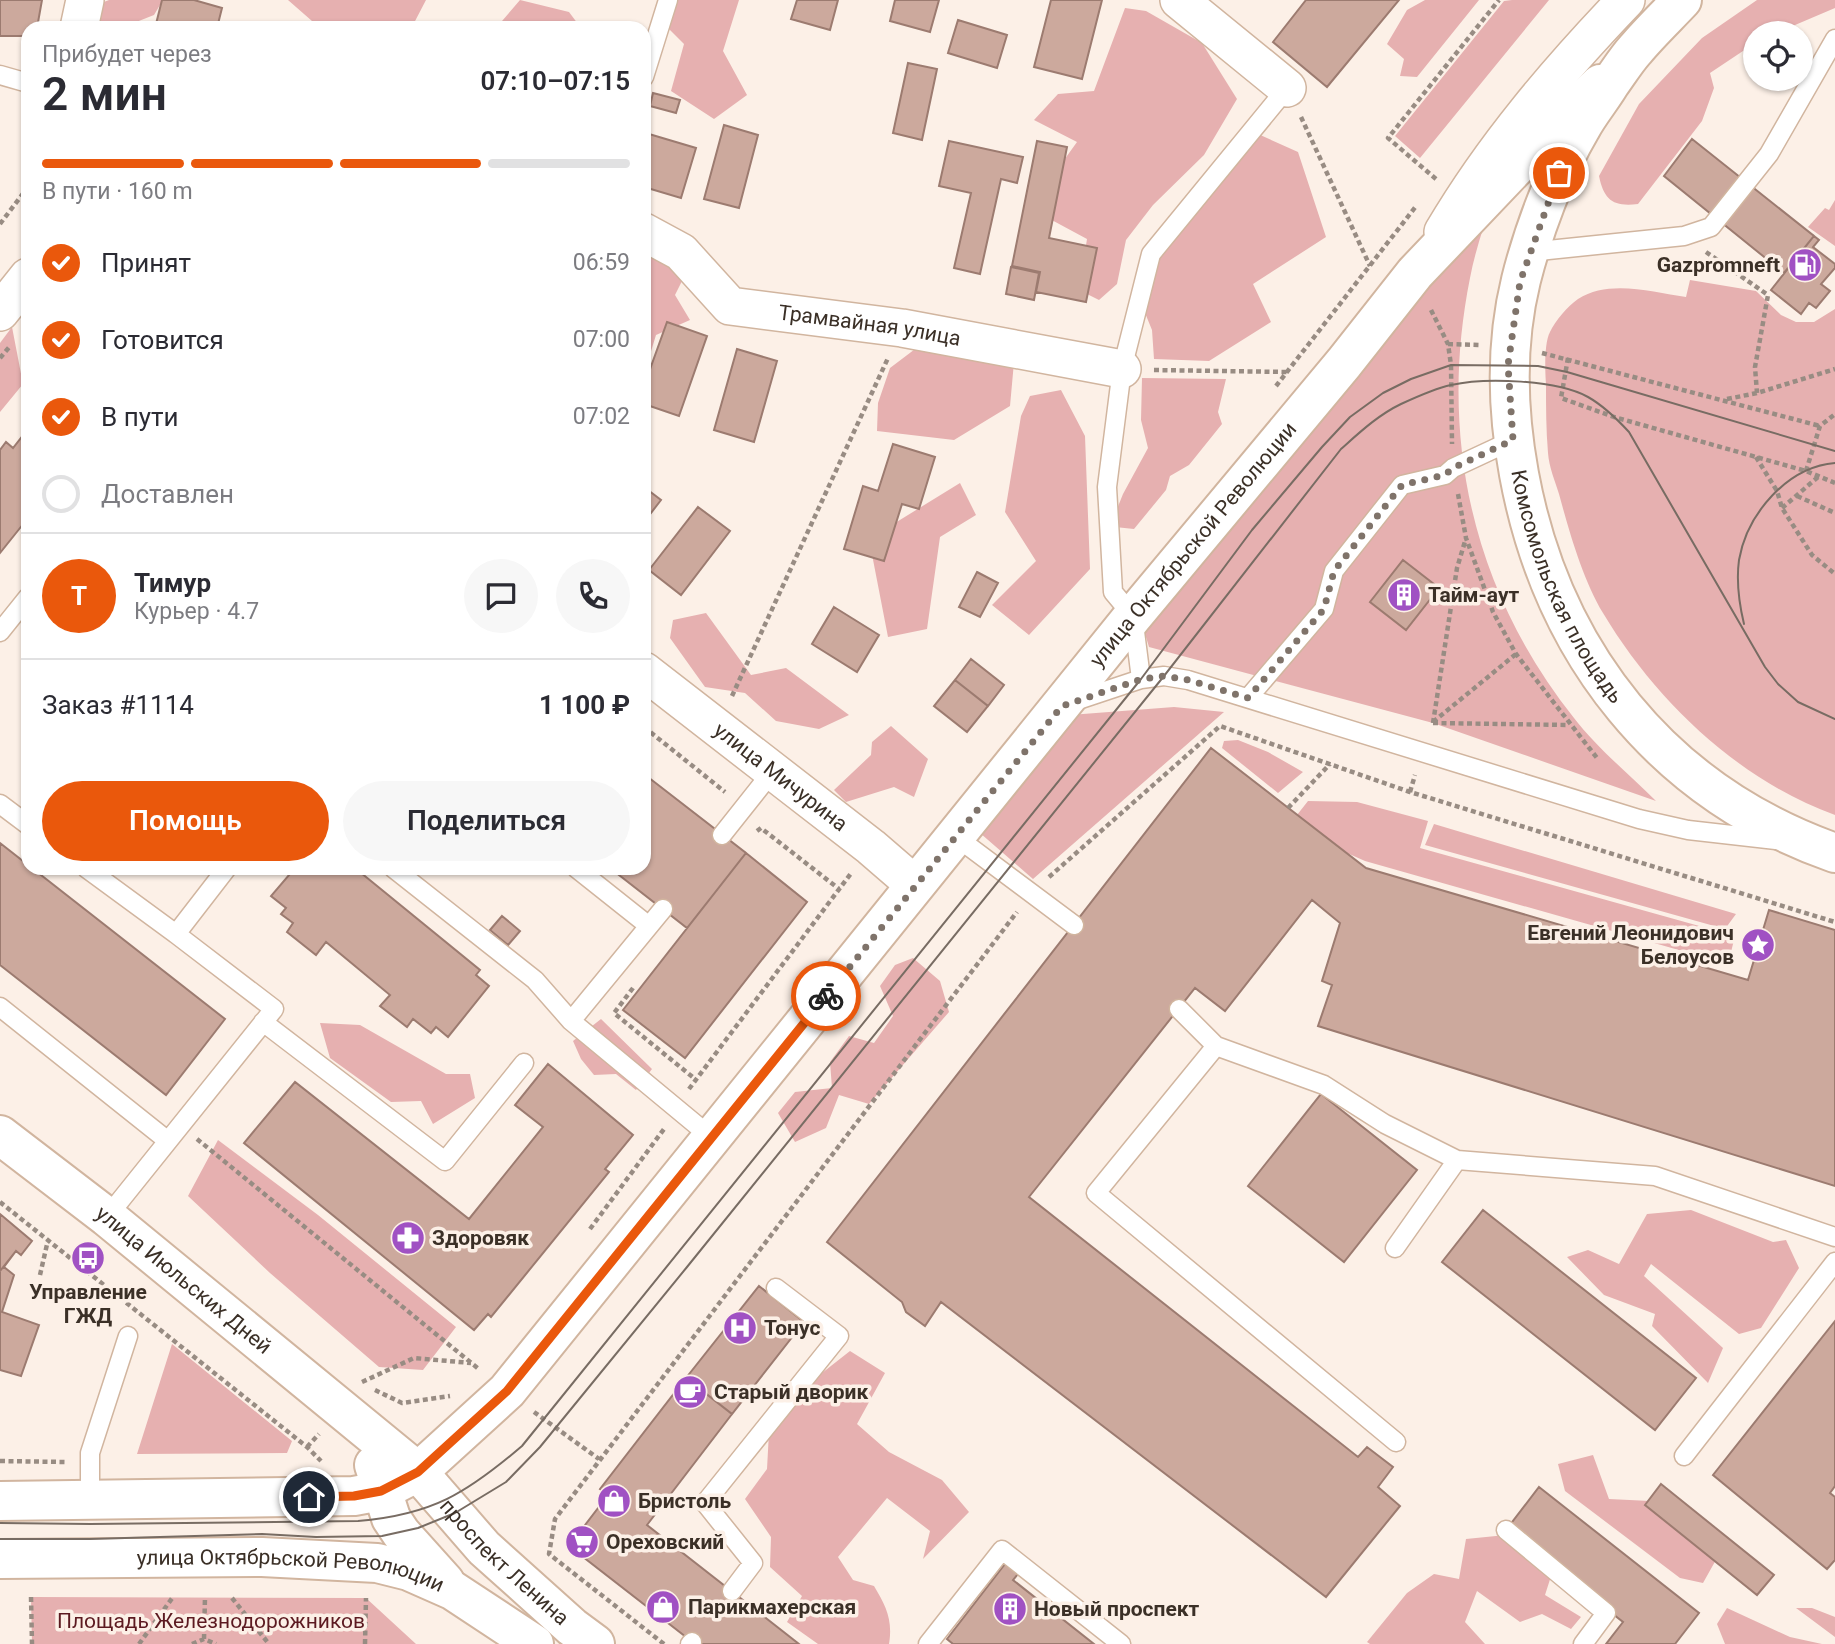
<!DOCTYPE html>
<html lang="ru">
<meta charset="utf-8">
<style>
body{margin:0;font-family:Roboto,sans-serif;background:#f7f7f7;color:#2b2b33;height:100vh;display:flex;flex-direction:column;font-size:26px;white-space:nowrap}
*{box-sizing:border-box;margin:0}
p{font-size:23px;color:#7c7c81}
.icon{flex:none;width:38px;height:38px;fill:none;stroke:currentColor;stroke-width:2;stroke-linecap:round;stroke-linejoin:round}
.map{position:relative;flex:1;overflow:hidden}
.sheet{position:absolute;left:21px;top:21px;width:630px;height:854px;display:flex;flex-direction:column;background:#fff;border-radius:21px;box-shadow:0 2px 5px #0004}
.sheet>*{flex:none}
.fabs{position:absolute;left:1743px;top:21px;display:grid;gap:14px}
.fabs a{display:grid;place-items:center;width:70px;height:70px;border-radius:50%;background:#fff;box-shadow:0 2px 5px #0004;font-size:35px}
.pin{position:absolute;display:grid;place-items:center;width:60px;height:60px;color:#fff;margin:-30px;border:4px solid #fff;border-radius:50%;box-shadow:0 2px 7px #0007}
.courier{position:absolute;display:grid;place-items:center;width:70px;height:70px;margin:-35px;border:5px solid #ea580c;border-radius:50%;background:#fff;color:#222;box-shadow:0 2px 9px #0007}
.overview em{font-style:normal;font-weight:600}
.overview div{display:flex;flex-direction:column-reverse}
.overview{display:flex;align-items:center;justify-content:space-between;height:119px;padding:0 21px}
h1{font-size:46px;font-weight:600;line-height:52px}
.bar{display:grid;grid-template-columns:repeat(4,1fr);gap:10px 7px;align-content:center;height:84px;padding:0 21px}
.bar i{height:9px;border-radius:5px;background:#e1e1e2}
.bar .selected{background:#ea580c}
.bar p{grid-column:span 4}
.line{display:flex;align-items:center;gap:18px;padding:0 21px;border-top:2px solid #e1e1e2}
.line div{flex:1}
.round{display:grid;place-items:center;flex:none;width:74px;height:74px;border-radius:37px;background:#f7f7f7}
ol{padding:0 21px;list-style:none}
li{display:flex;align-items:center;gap:21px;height:77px}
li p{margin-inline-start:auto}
li .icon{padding:7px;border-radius:50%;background:#ea580c;color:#fff;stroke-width:4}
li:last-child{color:#7c7c81}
li i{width:38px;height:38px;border:4px solid #e1e1e2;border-radius:50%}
.cta{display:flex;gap:14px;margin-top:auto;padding:14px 21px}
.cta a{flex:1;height:80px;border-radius:42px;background:#ea580c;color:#fff;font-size:28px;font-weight:600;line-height:80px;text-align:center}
.cta a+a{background:#f7f7f7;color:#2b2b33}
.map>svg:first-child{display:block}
.green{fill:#e6b0b0}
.building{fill:#cca99d;stroke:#9c7b70;stroke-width:2}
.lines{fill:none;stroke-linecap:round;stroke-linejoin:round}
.lane-casing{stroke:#d1b59f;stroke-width:21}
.street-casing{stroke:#d1b59f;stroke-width:40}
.secondary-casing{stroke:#d1b59f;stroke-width:42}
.primary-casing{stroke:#d1b59f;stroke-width:42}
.path{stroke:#988c83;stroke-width:4.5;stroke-dasharray:5 3.5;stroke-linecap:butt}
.lane{stroke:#fff;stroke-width:18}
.street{stroke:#fff;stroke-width:37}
.secondary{stroke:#fff;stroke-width:38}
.primary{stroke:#fff;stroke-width:38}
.tram{stroke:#786c63;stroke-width:2}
.done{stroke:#7f736a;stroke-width:7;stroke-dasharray:0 12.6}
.route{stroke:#ea580c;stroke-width:9}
.labels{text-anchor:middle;stroke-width:7;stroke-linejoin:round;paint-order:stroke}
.poi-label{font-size:21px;font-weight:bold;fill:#3b3027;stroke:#fcf0e7;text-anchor:start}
.street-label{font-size:21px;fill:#3b3027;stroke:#fcf0e7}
.park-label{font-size:21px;fill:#5c1a21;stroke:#fcf0e7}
</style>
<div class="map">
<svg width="1835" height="1644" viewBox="0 0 1835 1644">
<rect width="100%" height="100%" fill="#fcf0e7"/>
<path class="green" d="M109,0H163L154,15L121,28H86V9Z
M288,0H426L413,25L320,28Z
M520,0L569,12L581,28H496Z
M675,0H739L723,51L747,95L714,119L671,91L684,44L664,24Z
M1425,0H1479L1417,77L1400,76L1404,59L1387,44L1407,10Z
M1512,0H1549L1420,158L1395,136L1504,1Z
M1757,0H1835V8L1776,33H1755V43L1710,73L1714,88L1702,121L1638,204C1613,207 1604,200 1599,176L1639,104L1702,38Z
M1125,8L1146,11L1202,43L1237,99L1204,155L1153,205L1126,240L1117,284L1099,300L1079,290L1087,239L1048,218L1049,181L1077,142L1034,120L1058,94L1094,91Z
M1258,134L1298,152L1326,237L1253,284L1271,322L1209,361L1154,359L1152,330L1143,308L1163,243Z
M1493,197C1485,223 1475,251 1470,278C1438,438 1473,591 1574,718C1597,748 1629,774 1656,801L1433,723L1149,647L1143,627Z
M1835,200V246L1808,227L1825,208L1829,210Z
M644,236L686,273L675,295L690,320L656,335L644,374Z
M1690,280L1756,291L1781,315L1796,322H1814L1835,309V815C1738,780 1655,700 1603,613C1583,580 1569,531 1559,494C1555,481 1549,467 1548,453C1546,430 1546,407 1546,384C1545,371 1544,343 1550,332C1555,321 1568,306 1578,299C1609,279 1652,292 1686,297Z
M12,327L23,384L0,412V343Z
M927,340L1014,362L1010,406L954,440L877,431L878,403L890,368Z
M1142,378L1226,379L1218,412L1222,424L1189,465L1170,476L1166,490L1134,529L1115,527V514L1123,494L1148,448L1141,420Z
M1061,390L1085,436L1090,569L1029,635L992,605L1036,561L1005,512L1021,416L1030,396Z
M960,483L976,515L940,537L927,629L888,637L869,539Z
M706,613L751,675L786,668L849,715L819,729L776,721L745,693L705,687L670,638L673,620Z
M1174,707L1224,712L1033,879L980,833L1070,715Z
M891,726L928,759L914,797L894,787L846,802L834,790L871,755L872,742Z
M1238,740L1268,752L1303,772L1278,793L1222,748L1224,741Z
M1308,801L1357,802L1428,821L1420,848L1735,936L1728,964L1365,861L1347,853L1297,815Z
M1434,824L1736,914L1725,929L1425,845Z
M913,958L940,981L949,1012L869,1104L839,1095L826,1128L795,1142L778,1113L795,1092L832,1088L830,1062L849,1036L874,1043L893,1016L880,986L895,965Z
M601,1019L652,1069L636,1090L616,1074L594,1075L581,1059L573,1041Z
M320,1023L360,1025L446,1074H470L475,1098L433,1124L421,1101L391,1102L330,1058Z
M218,1140L318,1215L456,1327L423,1370L379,1367L270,1273L188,1196Z
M1691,1210L1773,1242L1786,1240L1799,1268L1761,1328L1739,1334L1651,1264L1644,1276L1723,1348L1708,1383L1652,1326L1655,1314L1604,1295L1567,1257L1588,1250L1619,1264L1647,1214Z
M172,1344L292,1441L287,1453L137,1454Z
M850,1351L885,1373L857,1424L889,1452L942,1480L969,1512L923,1559L930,1531L887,1498L838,1557L853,1580L874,1586C886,1606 893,1620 889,1644H818L787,1622L802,1596L770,1567L771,1537L745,1499L767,1469L769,1432L808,1384Z
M1593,1455L1609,1499L1650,1501L1717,1558L1703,1583L1680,1578L1565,1491L1558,1464Z
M1506,1535L1553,1570L1545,1595L1581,1617L1571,1629L1542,1614L1520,1622L1477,1591L1465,1622L1485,1644H1370L1367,1642L1407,1593L1434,1574L1459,1579L1466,1539Z
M31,1597L366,1598L416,1644H32Z
M1727,1608L1790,1637L1822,1644H1725L1717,1624Z
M1796,1608H1812L1835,1617V1637Z"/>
<path class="building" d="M0,0H42L37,28H28V36H0Z
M162,0H194L222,8L217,28H155Z
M797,0H838L830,30L791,19Z
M895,0H939L930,32L890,21Z
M1051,0H1102L1082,79L1034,67Z
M1306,0H1399L1327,87L1273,42Z
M958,20L1007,35L997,68L948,53Z
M908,63L937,69L922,140L893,133Z
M653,93L680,100L676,113L650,106Z
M724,125L758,135L739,208L704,199Z
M649,134L696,148L681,198L644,187V152Z
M1692,139L1814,236L1784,273L1664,176Z
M949,141L1023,157L1017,183L1001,179L980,274L954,268L971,193L939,186Z
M1037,141L1067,147L1049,238L1097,248L1086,302L1036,292L1040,272L1012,266Z
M1814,236L1819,240L1813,247L1835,264V268L1821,284L1830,291L1816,308L1809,303L1801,314L1771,290Z
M1011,267L1039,273L1034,300L1006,294Z
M667,322L707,336L679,416L644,404V386Z
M737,349L777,361L754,442L714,430Z
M28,429V518L0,553V450L6,442L13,448Z
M893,444L935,457L919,509L902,504L884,561L844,549L863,486L878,491Z
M644,487L661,500L644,522Z
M698,507L730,531L681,595L649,570Z
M1403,560L1439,588L1406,630L1370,602Z
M977,572L998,583L980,617L959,607Z
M834,607L879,635L857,672L812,644Z
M971,659L1004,685L988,706L955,680Z
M955,680L988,706L967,732L934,706Z
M1211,748L1366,868L1748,980L1769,910L1835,930V1186L1318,1026L1332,985L1322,981L1340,923L1312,900L1225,1011L1195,988L1029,1197L1358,1457L1367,1447L1393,1467L1378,1487L1400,1506L1326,1597L941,1302L925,1326L906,1312L902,1302L827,1242Z
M644,774L746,853L687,928L610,868H644Z
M0,843L28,865V868H32L225,1019L166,1095L0,965Z
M746,853L807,902L685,1058L623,1010Z
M295,868H355L480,970L476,975L489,986L448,1037L436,1027L431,1033L413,1019L407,1027L380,1006L390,995L326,942L316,955L287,932L293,923L281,914L286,908L271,896Z
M502,916L520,931L508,945L490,930Z
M548,1064L633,1135L605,1169L609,1172L491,1317L488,1314L474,1330L244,1143L295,1082L469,1219L543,1127L515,1105Z
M1321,1094L1417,1170L1344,1262L1248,1186Z
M1483,1210L1696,1378L1655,1430L1442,1262Z
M0,1214L32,1241L21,1255L16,1251L0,1271Z
M0,1214L32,1241L21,1255L16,1251L4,1267L14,1275L2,1312L39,1325L21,1376L0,1370Z
M759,1286L804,1322L732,1414L686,1378Z
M1835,1321V1486L1830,1493L1835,1497V1560L1827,1569L1713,1475Z
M686,1378L732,1414L647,1525L799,1644H695L569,1546L608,1495L600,1489Z
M1661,1484L1774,1575L1757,1595L1645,1505Z
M1539,1487L1699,1613L1675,1644H1606L1623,1622L1506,1530Z
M1005,1564L1018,1574L1013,1580L1094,1644H953L947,1639Z"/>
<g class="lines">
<g class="lane-casing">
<path id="lane" d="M0,75L28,83
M644,77L668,0
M1529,252L1684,236L1711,227L1769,154L1835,39
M0,632L28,597
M1141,679L1133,616L1113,592L1107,487L1122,369L1151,254L1287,88
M1248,698L1324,609L1334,571L1402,485L1445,475L1453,468L1513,440
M1072,702L1141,679L1164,676L1188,680L1639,819L1688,830L1776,840
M0,804L28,825
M722,835L772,772
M955,836L1074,925
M86,868L176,934
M393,868L535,980L571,1021L711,1137
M576,868L649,926L663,909
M0,1007L168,1141
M1179,1009L1216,1046L1324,1085L1385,1124L1457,1160L1655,1176L1835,1237
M571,1021L649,926
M263,1022L445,1161L524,1063
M1216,1046L1096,1193L1396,1442
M107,1217L274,1009L176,934L227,868
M1395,1248L1457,1160
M1684,1456L1835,1262
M90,1500V1453L128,1336
M1506,1530L1606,1613L1583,1644
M732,1591L753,1563L705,1503L839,1336L776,1288
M690,1644L692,1642
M928,1644L1002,1550L1121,1644"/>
</g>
<g class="street-casing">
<g id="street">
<path d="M1179,0L1287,88"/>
<path d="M79,28L85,0"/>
<path id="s1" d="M644,232L681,252L730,306L902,328L1122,369"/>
<path d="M1443,232C1493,147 1558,71 1626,0"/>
<path d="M0,312L28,277"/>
<path id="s2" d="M644,671L871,847L915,885"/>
</g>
</g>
<g class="secondary-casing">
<g id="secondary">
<path id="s3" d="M0,1135L107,1217L418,1472L484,1548L572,1627L595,1644"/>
<path d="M374,1465L391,1518L401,1533L445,1582"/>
<path id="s4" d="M0,1501L354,1496L381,1491L418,1472L507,1391L1133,616L1344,363L1415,273L1514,169L1600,84"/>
<path id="s5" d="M0,1559L262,1557L377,1563L409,1571L452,1590L534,1644"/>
</g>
</g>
<g class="primary-casing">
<g id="primary">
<path id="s6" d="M1682,0C1667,16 1650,32 1635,50C1626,60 1618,73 1610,84C1601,99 1589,113 1581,128C1556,170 1533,232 1521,280C1505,345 1507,409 1519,474C1552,653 1662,792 1835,853"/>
</g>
</g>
<path class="path" d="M1301,117L1370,266
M1436,179L1388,138L1499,0
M0,224L28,187
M1706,252L1768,295L1755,367L1757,393
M1431,310L1448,344L1451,365L1452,444
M1448,344L1479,345
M1542,353L1820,426
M0,358L11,345
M1568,358L1561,398L1614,417L1806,471L1835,483
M1154,370L1287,372
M1276,386L1417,205
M1727,399L1757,393L1835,369
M1756,457L1777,491L1782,508L1812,555L1835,574
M1806,471L1820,426L1835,414
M1458,494L1466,538L1493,612L1516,654L1597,758
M1797,496L1835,513
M1782,508L1818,477
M732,696L888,358
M1433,722L1516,654
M1433,723L1457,568L1466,538
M1433,723L1569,725
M644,727L725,792
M1410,792L1415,775
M1288,808L1330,764
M757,831L761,828L839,889
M1049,877L1220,726L1410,792L1835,922
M633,988L614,1013L695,1079
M689,1089L852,872
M197,1139L480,1370
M0,1202L307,1447L321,1461
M590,1229L664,1129
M40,1275L48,1240
M362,1382L414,1358L471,1363
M375,1390L402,1403L450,1396
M534,1412L599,1459
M307,1447L319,1434
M0,1461L66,1462
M31,1597L32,1644
M232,1598L269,1644
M204,1639L205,1597
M139,1644L173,1597
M192,1644L204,1639L216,1644
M365,1644L366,1598
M664,1644L549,1554L555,1519L1017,912"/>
<use href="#lane" class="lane"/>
<use href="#street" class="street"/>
<use href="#secondary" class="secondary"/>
<use href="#primary" class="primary"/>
<path class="tram" d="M1744,624C1739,603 1736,582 1739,560C1747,514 1787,467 1835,463
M0,1523L90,1524L358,1521C432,1515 467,1493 522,1446L1141,679L1252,530L1322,447L1350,417L1383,393L1411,379L1451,365L1538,366L1567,372L1835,451
M0,1539H90L262,1534L316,1537L382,1536L418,1528L455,1513L506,1482L540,1447L687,1267L1164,676L1341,449C1359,433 1378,415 1401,404C1414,398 1437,388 1451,385C1486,377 1557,380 1588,397C1604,406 1617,419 1629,432L1765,667L1778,684L1798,702L1835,719"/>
</g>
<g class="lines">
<path class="done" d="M826,996L1062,706L1142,679L1164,676L1188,680L1248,698L1324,609L1334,571L1402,485L1445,475L1453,468L1513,440L1508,365L1520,282L1559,173"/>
<path class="route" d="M309,1497L354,1496L381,1491L418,1472L507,1391L826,996"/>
</g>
<defs>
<g id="fuel-disc" transform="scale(1.75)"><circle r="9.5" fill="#a051c3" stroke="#fcf0e7"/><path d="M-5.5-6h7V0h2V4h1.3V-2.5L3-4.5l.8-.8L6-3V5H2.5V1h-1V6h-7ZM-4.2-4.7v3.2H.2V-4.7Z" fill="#fff"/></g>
<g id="building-disc" transform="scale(1.75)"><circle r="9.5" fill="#a051c3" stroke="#fcf0e7"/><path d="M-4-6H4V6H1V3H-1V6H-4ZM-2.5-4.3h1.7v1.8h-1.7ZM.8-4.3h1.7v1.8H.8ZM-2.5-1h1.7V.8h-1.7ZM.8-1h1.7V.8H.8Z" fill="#fff"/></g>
<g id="sight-disc" transform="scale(1.75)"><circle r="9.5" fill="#a051c3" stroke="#fcf0e7"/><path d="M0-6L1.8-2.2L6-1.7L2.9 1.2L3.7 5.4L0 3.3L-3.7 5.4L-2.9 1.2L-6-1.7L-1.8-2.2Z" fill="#fff"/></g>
<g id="pharmacy-disc" transform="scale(1.75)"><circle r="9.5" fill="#a051c3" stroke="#fcf0e7"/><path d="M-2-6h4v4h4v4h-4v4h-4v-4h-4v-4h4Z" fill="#fff"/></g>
<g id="bus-disc" transform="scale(1.75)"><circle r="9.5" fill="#a051c3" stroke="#fcf0e7"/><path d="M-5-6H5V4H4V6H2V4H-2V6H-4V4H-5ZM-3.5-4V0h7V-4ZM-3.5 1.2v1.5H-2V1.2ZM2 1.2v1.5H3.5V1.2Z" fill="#fff"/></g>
<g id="hospital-disc" transform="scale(1.75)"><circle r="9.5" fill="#a051c3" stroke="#fcf0e7"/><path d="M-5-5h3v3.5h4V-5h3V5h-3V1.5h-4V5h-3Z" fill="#fff"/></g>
<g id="cafe-disc" transform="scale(1.75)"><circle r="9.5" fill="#a051c3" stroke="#fcf0e7"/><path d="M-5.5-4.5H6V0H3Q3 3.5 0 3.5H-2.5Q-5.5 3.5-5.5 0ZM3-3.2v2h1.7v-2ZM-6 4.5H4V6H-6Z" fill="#fff"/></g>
<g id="shop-disc" transform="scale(1.75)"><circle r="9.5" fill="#a051c3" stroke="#fcf0e7"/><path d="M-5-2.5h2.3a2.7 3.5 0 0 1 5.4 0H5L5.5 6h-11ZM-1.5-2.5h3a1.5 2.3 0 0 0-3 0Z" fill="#fff"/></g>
<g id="supermarket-disc" transform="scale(1.75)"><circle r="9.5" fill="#a051c3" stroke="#fcf0e7"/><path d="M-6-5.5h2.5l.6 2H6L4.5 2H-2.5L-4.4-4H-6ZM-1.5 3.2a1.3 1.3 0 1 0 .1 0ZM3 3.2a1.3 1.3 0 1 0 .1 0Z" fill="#fff"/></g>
</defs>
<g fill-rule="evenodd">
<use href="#fuel-disc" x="1805" y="265"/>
<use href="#building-disc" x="1404" y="595"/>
<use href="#sight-disc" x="1758" y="945"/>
<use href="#pharmacy-disc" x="408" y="1238"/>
<use href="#bus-disc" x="88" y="1258"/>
<use href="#hospital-disc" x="740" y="1328"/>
<use href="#cafe-disc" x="690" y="1392"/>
<use href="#shop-disc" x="614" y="1501"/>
<use href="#supermarket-disc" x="582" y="1542"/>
<use href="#shop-disc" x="663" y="1607"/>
<use href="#building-disc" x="1010" y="1609"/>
</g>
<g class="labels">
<g class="poi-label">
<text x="1780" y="272" text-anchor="end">Gazpromneft</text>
<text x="1428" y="602">Тайм-аут</text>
<text x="1734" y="940" text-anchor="end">Евгений Леонидович<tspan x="1734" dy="24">Белоусов</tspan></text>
<text x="432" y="1245">Здоровяк</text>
<text x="88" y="1299" text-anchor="middle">Управление<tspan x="88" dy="24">ГЖД</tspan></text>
<text x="764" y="1335">Тонус</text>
<text x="714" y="1399">Старый дворик</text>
<text x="638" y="1508">Бристоль</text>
<text x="606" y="1549">Ореховский</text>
<text x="688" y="1614">Парикмахерская</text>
<text x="1034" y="1616">Новый проспект</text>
</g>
<g class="street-label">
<text dy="7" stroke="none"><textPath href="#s1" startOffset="256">Трамвайная улица</textPath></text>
<text dy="7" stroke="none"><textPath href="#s4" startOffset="1633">улица Октябрьской Революции</textPath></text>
<text dy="7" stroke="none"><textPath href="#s6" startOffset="646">Комсомольская площадь</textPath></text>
<text dy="7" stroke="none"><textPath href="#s2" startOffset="173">улица Мичурина</textPath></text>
<text dy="7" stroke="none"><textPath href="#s3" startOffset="234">улица Июльских Дней</textPath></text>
<text dy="7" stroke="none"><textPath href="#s3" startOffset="662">проспект Ленина</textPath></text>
<text dy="7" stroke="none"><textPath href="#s5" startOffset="292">улица Октябрьской Революции</textPath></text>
</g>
<g class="park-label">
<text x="211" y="1628">Площадь Железнодорожников</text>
</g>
</g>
</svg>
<div class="fabs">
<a><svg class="icon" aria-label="locate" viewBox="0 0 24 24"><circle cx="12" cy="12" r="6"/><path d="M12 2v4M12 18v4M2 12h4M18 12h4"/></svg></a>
</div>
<div class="pin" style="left:1559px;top:173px;background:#ea580c"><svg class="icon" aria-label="bag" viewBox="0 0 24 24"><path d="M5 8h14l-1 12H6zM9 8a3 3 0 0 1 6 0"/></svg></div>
<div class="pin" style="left:309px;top:1497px;background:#1f2937"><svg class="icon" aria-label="home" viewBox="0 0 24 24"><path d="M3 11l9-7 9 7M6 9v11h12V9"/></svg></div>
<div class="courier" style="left:826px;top:996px"><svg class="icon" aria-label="bike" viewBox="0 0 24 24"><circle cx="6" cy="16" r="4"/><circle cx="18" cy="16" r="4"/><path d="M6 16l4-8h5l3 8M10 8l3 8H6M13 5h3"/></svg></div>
<section class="sheet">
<div class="overview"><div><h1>2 мин</h1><p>Прибудет через</p></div><em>07:10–07:15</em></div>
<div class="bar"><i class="selected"></i><i class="selected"></i><i class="selected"></i><i></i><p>В пути · 160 m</p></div>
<ol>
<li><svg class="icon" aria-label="check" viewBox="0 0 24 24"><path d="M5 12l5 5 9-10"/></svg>Принят<p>06:59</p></li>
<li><svg class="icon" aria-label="check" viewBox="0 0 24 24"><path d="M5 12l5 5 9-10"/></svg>Готовится<p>07:00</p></li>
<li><svg class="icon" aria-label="check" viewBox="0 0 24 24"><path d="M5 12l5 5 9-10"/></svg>В пути<p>07:02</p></li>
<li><i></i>Доставлен</li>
</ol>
<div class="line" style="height:126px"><b class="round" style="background:#ea580c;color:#fff">Т</b><div><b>Тимур</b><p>Курьер · 4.7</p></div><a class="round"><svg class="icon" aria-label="chat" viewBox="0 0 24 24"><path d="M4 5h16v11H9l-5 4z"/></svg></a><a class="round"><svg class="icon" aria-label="phone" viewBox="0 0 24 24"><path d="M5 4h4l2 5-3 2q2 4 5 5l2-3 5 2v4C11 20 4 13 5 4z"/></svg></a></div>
<div class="line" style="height:91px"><div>Заказ #1114</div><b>1 100 ₽</b></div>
<div class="cta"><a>Помощь</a><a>Поделиться</a></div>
</section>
</div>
